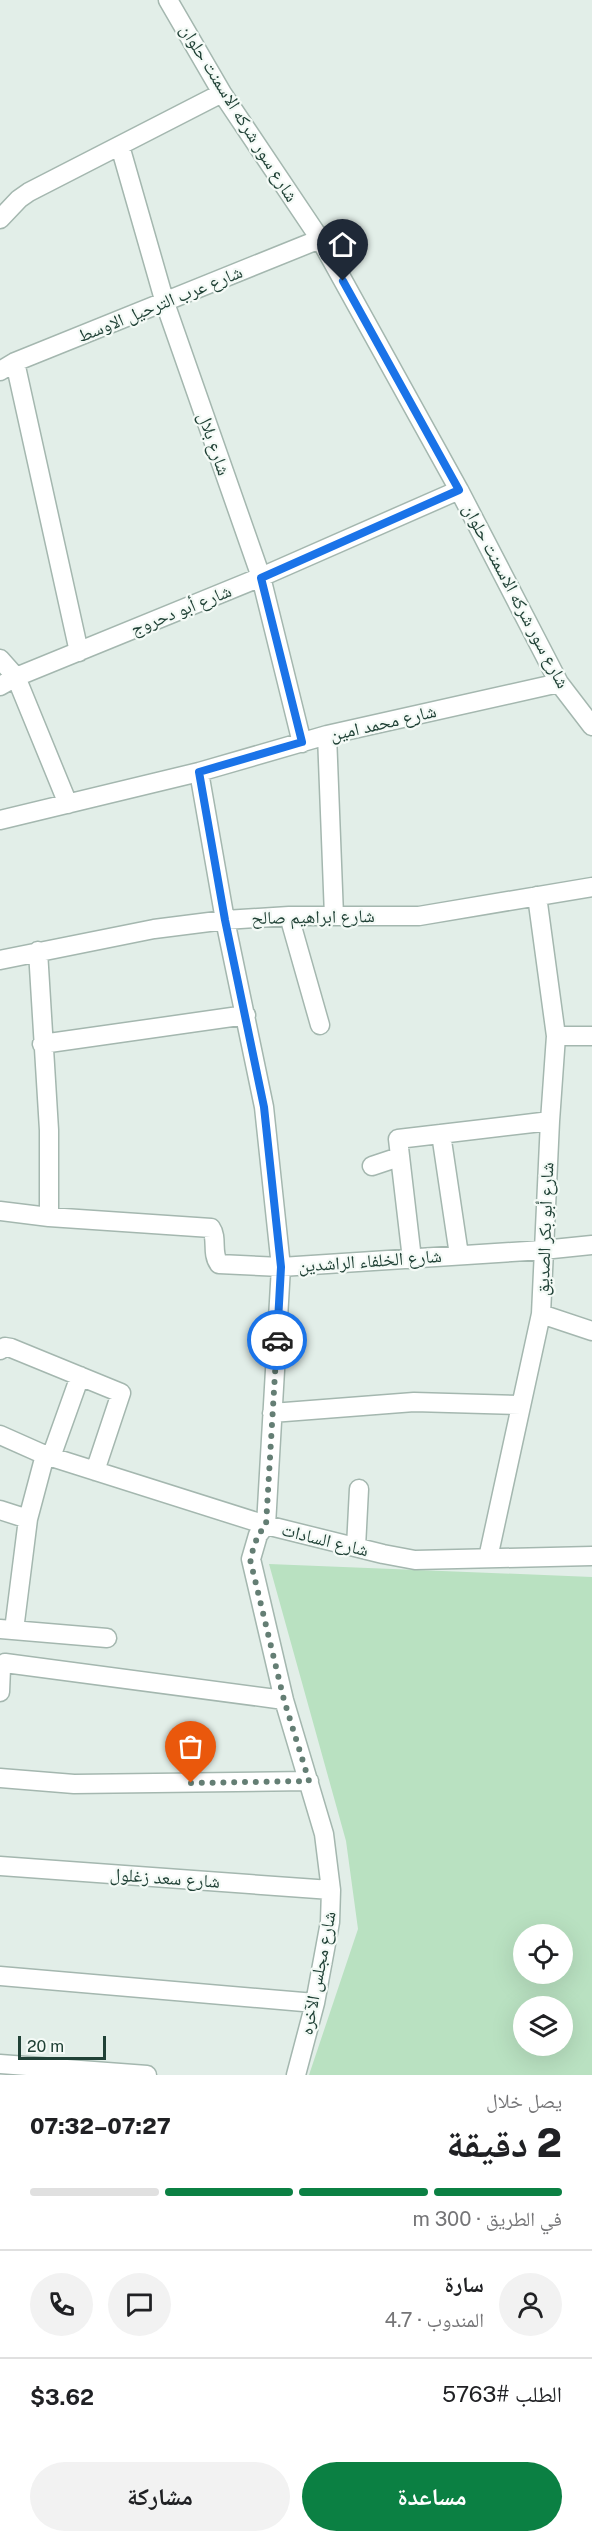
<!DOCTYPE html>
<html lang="ar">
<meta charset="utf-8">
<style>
body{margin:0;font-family:"Public Sans","Noto Naskh Arabic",sans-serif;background:#f2f2f2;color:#202124;direction:rtl;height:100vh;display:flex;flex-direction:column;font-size:22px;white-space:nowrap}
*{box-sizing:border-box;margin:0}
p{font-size:20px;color:#757577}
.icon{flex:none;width:33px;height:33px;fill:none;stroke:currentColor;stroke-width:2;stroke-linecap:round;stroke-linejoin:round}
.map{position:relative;height:2075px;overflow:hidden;direction:ltr}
.side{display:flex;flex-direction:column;background:#fff;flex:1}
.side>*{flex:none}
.buttons{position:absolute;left:513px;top:1924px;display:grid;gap:12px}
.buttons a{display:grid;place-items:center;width:60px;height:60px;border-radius:50%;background:#fff;box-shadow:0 6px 24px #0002;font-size:30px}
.scale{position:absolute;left:18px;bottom:15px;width:88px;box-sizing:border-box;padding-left:6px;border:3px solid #204136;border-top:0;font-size:16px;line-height:21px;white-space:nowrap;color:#204136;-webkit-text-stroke:4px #f4faf6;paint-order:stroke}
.pin{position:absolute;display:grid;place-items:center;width:51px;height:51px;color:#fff;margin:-62px -26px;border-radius:50% 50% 50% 0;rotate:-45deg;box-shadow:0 0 6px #0007}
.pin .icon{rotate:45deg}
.courier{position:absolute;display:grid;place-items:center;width:60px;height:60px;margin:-30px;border:4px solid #1a73e8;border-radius:50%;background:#fff;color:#222;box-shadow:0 2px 8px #0007}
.head em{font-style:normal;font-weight:800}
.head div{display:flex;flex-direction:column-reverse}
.head{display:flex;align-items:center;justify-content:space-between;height:102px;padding:0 30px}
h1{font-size:39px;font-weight:800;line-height:45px}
.bar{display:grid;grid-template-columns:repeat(4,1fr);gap:9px 6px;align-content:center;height:72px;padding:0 30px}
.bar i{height:8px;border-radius:4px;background:#e0e0e0}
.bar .active{background:#0b8043}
.bar p{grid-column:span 4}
.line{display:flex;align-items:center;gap:15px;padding:0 30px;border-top:2px solid #e0e0e0}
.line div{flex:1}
.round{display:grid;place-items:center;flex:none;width:63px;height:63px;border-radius:32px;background:#f2f2f2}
.button{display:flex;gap:12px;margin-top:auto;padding:12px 30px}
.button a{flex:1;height:69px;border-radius:36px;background:#0b8043;color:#fff;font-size:24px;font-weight:800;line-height:69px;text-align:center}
.button a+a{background:#f2f2f2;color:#202124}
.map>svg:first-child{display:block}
.green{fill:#b9e1c1;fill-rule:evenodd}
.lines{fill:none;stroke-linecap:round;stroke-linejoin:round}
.minor-casing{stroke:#a4b7af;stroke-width:21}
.minor{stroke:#fff;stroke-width:18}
.done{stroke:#647e74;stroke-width:6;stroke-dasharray:0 10.8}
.route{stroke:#1a73e8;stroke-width:8}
.labels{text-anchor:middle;stroke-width:4.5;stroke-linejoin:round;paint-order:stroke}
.street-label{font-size:18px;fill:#204136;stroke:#f4faf6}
</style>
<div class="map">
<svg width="592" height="2075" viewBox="0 0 592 2075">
<rect width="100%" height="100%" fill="#e2eee8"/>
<path class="green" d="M269,1564L592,1577V2075H309L358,1929L346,1841ZM524,1935H562V1974H524ZM524,2007H562V2046H524Z"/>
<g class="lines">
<g class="minor-casing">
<path id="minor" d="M168,0L222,93L320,239L459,490L559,683L592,726
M120,146L165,303L261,577L302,743
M0,219L19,199L29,192L222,93
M15,362L79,652
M0,371L15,362L320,239
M0,659L16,677L68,804
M0,686L16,677L261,577L459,490
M327,735L334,916
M199,772L225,920L264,1107L281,1267L266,1525L258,1535L251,1559L284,1700L324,1834L331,1890L330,1922L315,2003L296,2075
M0,820L199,772L327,735L559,683
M289,916L320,1025
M38,951L49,1130V1217
M0,960L154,929L225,920L289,916H419L592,887
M556,1036H592
M42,1044L246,1015
M441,1134L459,1255
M372,1166L399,1157
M0,1211L49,1217L211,1228C218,1238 211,1253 219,1264L281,1267L543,1250L592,1245
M412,1259L398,1139L550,1121
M541,1314L592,1331
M0,1350L5,1347L11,1348L121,1393L95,1471
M272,1413L414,1402L521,1405
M0,1435L45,1455L266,1525L383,1554L415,1560L592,1556
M51,1457L80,1376
M0,1510L28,1519
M356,1547L359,1489
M488,1558L541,1314L550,1121L556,1036L537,896
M0,1629L107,1638
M14,1630L28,1519L45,1455
M0,1692L1,1668L5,1663L284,1700
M0,1778L74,1784L309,1781
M0,1866L331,1890
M0,1976L315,2003
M0,2064L147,2075"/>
</g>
<use href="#minor" class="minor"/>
</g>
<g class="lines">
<path class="done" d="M191,1783L309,1781L284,1700L250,1559L258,1535L266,1525L277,1340"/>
<path class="route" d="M277,1340L281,1267L264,1107L225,920L199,772L302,742L261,578L459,490L343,281"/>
</g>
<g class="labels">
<g class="street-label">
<text transform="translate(239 113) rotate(58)" y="6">شارع سور شركه الاسمنت حلوان</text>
<text transform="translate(160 304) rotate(-22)" y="6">شارع عرب الترحيل الاوسط</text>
<text transform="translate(214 444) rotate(71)" y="6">شارع بلال</text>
<text transform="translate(516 596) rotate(62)" y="6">شارع سور شركه الاسمنت حلوان</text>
<text transform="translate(181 610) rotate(-22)" y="6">شارع أبو دحروج</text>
<text transform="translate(383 723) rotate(-13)" y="6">شارع محمد امين</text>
<text transform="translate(313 917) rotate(-1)" y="6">شارع ابراهيم صالح</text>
<text transform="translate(545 1229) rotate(-88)" y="6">شارع أبو بكر الصديق</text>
<text transform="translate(370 1261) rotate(-4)" y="6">شارع الخلفاء الراشدين</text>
<text transform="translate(325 1540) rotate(14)" y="6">شارع السادات</text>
<text transform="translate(165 1878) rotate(4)" y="6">شارع سعد زغلول</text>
<text transform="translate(318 1973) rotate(-79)" y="6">شارع مجلس الآخره</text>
</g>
</g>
</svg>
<div class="buttons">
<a><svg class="icon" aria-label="locate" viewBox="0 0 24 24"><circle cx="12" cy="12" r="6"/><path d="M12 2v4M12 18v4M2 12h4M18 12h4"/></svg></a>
<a><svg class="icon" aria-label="layers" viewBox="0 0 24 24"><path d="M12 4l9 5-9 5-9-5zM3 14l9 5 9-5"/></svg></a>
</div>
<div class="scale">20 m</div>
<div class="pin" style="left:191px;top:1783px;background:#ea580c"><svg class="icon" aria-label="bag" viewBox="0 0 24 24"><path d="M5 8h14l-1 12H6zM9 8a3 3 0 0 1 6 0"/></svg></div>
<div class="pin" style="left:343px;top:281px;background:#1f2937"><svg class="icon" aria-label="home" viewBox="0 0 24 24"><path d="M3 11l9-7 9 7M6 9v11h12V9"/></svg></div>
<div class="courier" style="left:277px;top:1340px"><svg class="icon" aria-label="car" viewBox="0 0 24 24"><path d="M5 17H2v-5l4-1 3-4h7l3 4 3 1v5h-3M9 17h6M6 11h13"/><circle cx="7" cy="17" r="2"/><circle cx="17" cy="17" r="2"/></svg></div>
</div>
<section class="side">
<div class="head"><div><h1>2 دقيقة</h1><p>يصل خلال</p></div><em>07:27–07:32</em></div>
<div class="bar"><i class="active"></i><i class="active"></i><i class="active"></i><i></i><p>في الطريق · 300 m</p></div>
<div class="line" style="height:108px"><a class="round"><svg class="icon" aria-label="person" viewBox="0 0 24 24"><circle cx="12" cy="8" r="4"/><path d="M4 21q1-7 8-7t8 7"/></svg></a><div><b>سارة</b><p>المندوب · 4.7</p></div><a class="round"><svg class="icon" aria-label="chat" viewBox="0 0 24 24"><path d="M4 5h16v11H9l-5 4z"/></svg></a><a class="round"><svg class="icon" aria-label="phone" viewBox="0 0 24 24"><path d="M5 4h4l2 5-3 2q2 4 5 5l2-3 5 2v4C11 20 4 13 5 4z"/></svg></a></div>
<div class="line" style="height:78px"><div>الطلب #5763</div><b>$3.62</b></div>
<div class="button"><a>مساعدة</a><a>مشاركة</a></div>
</section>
